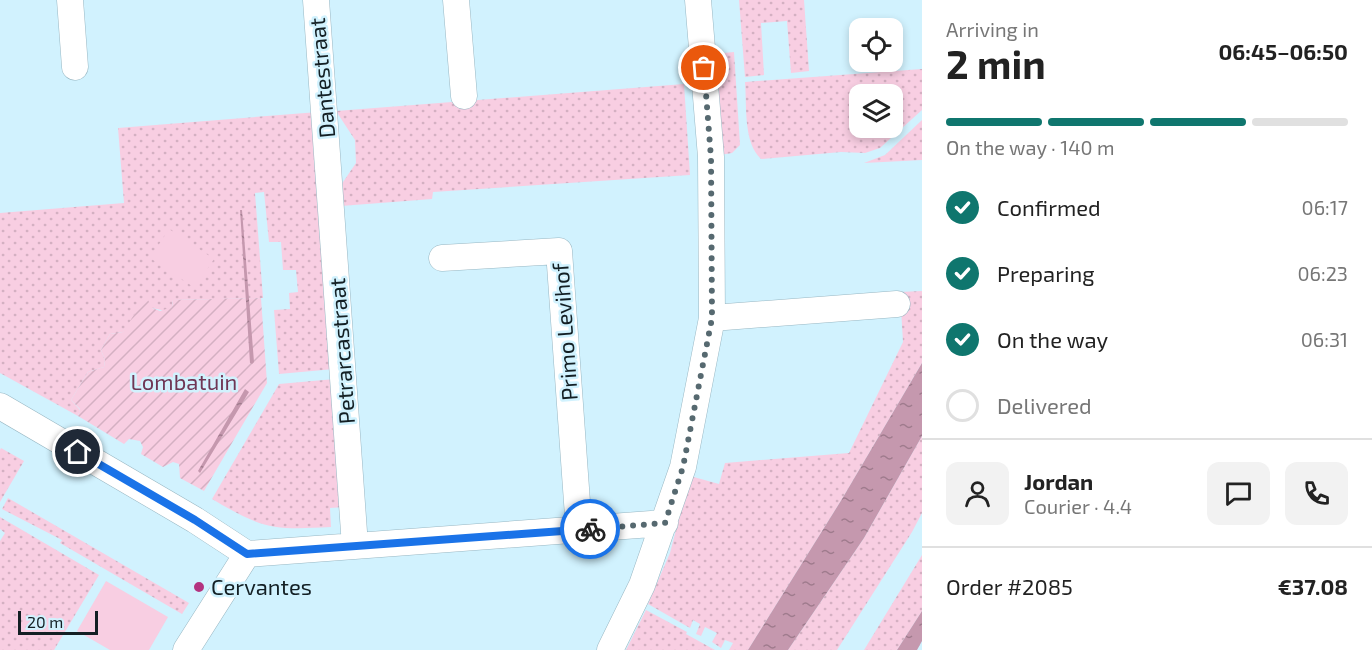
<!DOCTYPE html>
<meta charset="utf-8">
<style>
body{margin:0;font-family:"Exo 2",sans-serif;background:#f2f2f2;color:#222;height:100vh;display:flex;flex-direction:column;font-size:22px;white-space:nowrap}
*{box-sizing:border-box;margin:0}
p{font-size:20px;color:#767676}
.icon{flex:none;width:33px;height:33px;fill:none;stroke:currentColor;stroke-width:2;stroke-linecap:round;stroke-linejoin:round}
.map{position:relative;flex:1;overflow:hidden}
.drawer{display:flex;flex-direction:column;background:#fff;width:450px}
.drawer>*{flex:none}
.tools{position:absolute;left:849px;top:18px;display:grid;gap:12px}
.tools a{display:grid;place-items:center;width:54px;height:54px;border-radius:12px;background:#fff;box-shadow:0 3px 9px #0003;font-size:30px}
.scale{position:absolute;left:18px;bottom:15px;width:80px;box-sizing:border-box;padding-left:6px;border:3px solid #131f24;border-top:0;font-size:16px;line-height:21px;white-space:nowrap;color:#131f24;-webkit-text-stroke:4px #d1f2fe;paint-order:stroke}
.pin{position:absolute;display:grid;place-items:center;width:51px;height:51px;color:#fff;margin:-26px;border:3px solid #fff;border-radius:50%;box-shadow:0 2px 6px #0007}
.courier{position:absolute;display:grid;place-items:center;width:60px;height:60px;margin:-30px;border:4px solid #1a73e8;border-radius:50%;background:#fff;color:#222;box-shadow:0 2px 8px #0007}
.summary em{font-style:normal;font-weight:700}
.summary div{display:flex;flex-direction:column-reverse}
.summary{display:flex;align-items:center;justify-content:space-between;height:102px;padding:0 24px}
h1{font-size:39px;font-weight:700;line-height:45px}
.bar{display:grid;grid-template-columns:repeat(4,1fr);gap:9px 6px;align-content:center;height:72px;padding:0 24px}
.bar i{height:8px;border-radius:4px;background:#e0e0e0}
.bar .current{background:#0f766e}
.bar p{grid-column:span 4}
.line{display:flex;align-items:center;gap:15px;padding:0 24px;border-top:2px solid #e0e0e0}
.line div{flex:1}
.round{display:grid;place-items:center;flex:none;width:63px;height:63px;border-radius:12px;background:#f2f2f2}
ol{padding:0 24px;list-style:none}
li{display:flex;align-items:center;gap:18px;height:66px}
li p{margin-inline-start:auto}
li .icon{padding:6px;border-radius:50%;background:#0f766e;color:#fff;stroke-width:4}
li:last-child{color:#767676}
li i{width:33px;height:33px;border:3px solid #e0e0e0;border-radius:50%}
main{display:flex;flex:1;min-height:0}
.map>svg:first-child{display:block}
.grass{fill:url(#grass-dots);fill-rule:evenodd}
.park{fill:#f8cee2}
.garden{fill:url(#garden-furrows)}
.water{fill:url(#water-ripples)}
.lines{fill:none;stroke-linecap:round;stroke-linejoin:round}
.street-casing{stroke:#98b7c3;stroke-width:27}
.street{stroke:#fff;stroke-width:26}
.done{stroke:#566970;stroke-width:6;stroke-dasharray:0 10.8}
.route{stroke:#1a73e8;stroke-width:8}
.poi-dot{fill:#b3337f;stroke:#d1f2fe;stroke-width:2}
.labels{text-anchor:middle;stroke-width:5;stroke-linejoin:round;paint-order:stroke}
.street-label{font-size:22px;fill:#131f24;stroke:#d1f2fe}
.park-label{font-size:22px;fill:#6f3655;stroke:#d1f2fe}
.poi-label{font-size:22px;fill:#131f24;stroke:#d1f2fe;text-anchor:start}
</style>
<main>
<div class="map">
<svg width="922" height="650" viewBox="0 0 922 650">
<defs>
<pattern id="grass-dots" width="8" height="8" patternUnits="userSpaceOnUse" patternTransform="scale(1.5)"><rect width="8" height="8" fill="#f8cee2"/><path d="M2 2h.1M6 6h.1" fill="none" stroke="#d4b0c2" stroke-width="1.8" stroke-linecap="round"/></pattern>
<pattern id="garden-furrows" width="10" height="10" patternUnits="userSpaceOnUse" patternTransform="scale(1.5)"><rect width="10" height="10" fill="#f8cee2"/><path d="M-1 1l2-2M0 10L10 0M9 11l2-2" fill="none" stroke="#d4b0c2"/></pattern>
<pattern id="water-ripples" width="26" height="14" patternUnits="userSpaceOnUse" patternTransform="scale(1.5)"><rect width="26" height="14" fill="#c598ae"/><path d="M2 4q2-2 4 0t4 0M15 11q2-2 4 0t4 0" fill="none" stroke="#9f7b8d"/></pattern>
</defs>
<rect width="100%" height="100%" fill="#d1f2fe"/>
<path class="grass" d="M739,0H804L809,71L791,73L787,21L761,23L764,75L745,77Z
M734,52L740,145L732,153L720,155L713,54Z
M922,69V110L880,148L865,153L841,152L761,159C743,142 747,106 745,82ZM860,94H892V128H860Z
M684,84L690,175L433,192L432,199L341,206L339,188L356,163L355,140L336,111Z
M318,112L334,369L279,374L274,310L290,309L289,293L298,292L296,270H283L281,242H269L264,192L255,193L263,298L173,300L172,307L166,311L152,308L123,332L110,334L101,350L105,360L104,367L88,372L71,400L80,410L78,416L0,373V213L124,203L118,128Z
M922,120V160L864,163L885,155Z
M922,291V363L842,499L748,650H729L733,643L725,640L721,648L712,642L717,633L705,627L701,636L696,634L700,624L693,620L690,628L648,604L670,553L690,476L719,484L725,463L849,453L903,342L900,292Z
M335,379L345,507L330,508L331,527C272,530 263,529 212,499L279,384Z
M922,436V513L912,532L837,650H788L864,538Z
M1,448L24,461L0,502V450Z
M8,498L189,603L182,614L60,543L62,540L2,509Z
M0,517L99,575L54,650H0V541L5,533L0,529Z
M922,555V611L897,650H864Z
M646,610L687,632L686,634L715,650H626Z"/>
<path class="park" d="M169,229L214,259L195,288L150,258Z
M106,581L168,617L149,650H110L77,631Z"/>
<path class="garden" d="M261,298L267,383L204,491L180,478L179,464L173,462L163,467L141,454L143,447L140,441L129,439L124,444L78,416L80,409L71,400L88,372L104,367L105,360L101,350L110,334L123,332L144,299L148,300L152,308L160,311L172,307L173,300Z"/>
<path class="water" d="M240,210H242L254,362L252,364L250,363Z
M922,363V436L864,538L788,650H748L842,499Z
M245,389L249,392L200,473L198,471Z
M922,611V641L917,650H897Z"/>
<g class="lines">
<g class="street-casing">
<path id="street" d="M70,0L75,67
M316,0L355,546
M456,0L464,96
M442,258L559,251L579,530
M712,318L897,304
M0,406L195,520L247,554L665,523
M186,650L247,554
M610,650L642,585L683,467L712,318L711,157L698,0"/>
</g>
<use href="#street" class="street"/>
</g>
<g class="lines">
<path class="done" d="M590,529L665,523L683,467L712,318L711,158L704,68"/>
<path class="route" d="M78,452L195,520L247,554L590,529"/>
</g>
<circle class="poi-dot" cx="199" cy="587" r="6"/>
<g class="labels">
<g class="street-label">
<text transform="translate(322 78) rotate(-95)" y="8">Dantestraat</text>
<text transform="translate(565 332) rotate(-94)" y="8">Primo Levihof</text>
<text transform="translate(342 351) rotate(-94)" y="8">Petrarcastraat</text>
</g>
<g class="park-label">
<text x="184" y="390">Lombatuin</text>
</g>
<g class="poi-label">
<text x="211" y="595">Cervantes</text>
</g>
</g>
</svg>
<div class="tools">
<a><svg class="icon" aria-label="locate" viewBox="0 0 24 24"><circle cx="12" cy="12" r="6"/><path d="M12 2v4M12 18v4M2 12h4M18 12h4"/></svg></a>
<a><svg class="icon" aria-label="layers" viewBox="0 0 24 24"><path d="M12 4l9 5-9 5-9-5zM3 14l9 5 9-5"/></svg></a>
</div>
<div class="scale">20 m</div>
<div class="pin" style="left:704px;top:68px;background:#ea580c"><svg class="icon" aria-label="bag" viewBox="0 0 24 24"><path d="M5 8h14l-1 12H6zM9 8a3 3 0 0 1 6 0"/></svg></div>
<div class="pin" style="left:78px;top:452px;background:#1f2937"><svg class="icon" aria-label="home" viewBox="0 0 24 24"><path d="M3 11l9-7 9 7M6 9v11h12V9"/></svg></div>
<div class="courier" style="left:590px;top:529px"><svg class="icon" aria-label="bike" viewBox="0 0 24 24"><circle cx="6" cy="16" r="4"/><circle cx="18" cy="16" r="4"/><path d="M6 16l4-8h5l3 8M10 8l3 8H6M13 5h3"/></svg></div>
</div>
<section class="drawer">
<div class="summary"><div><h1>2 min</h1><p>Arriving in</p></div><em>06:45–06:50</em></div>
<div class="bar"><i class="current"></i><i class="current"></i><i class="current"></i><i></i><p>On the way · 140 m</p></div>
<ol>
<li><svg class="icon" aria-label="check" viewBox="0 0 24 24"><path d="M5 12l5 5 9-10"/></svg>Confirmed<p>06:17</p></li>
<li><svg class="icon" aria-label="check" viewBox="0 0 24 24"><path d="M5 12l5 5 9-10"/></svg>Preparing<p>06:23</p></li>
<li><svg class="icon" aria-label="check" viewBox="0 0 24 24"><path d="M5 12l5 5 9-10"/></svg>On the way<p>06:31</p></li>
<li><i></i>Delivered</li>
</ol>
<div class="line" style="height:108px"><a class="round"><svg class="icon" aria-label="person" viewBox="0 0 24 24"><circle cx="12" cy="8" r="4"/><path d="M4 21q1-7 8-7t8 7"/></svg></a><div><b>Jordan</b><p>Courier · 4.4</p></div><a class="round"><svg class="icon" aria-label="chat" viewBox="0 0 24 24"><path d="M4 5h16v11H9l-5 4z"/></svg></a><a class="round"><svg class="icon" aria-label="phone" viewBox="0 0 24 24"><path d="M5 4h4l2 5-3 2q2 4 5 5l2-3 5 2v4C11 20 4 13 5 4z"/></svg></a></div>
<div class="line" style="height:78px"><div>Order #2085</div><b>€37.08</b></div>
</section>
</main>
